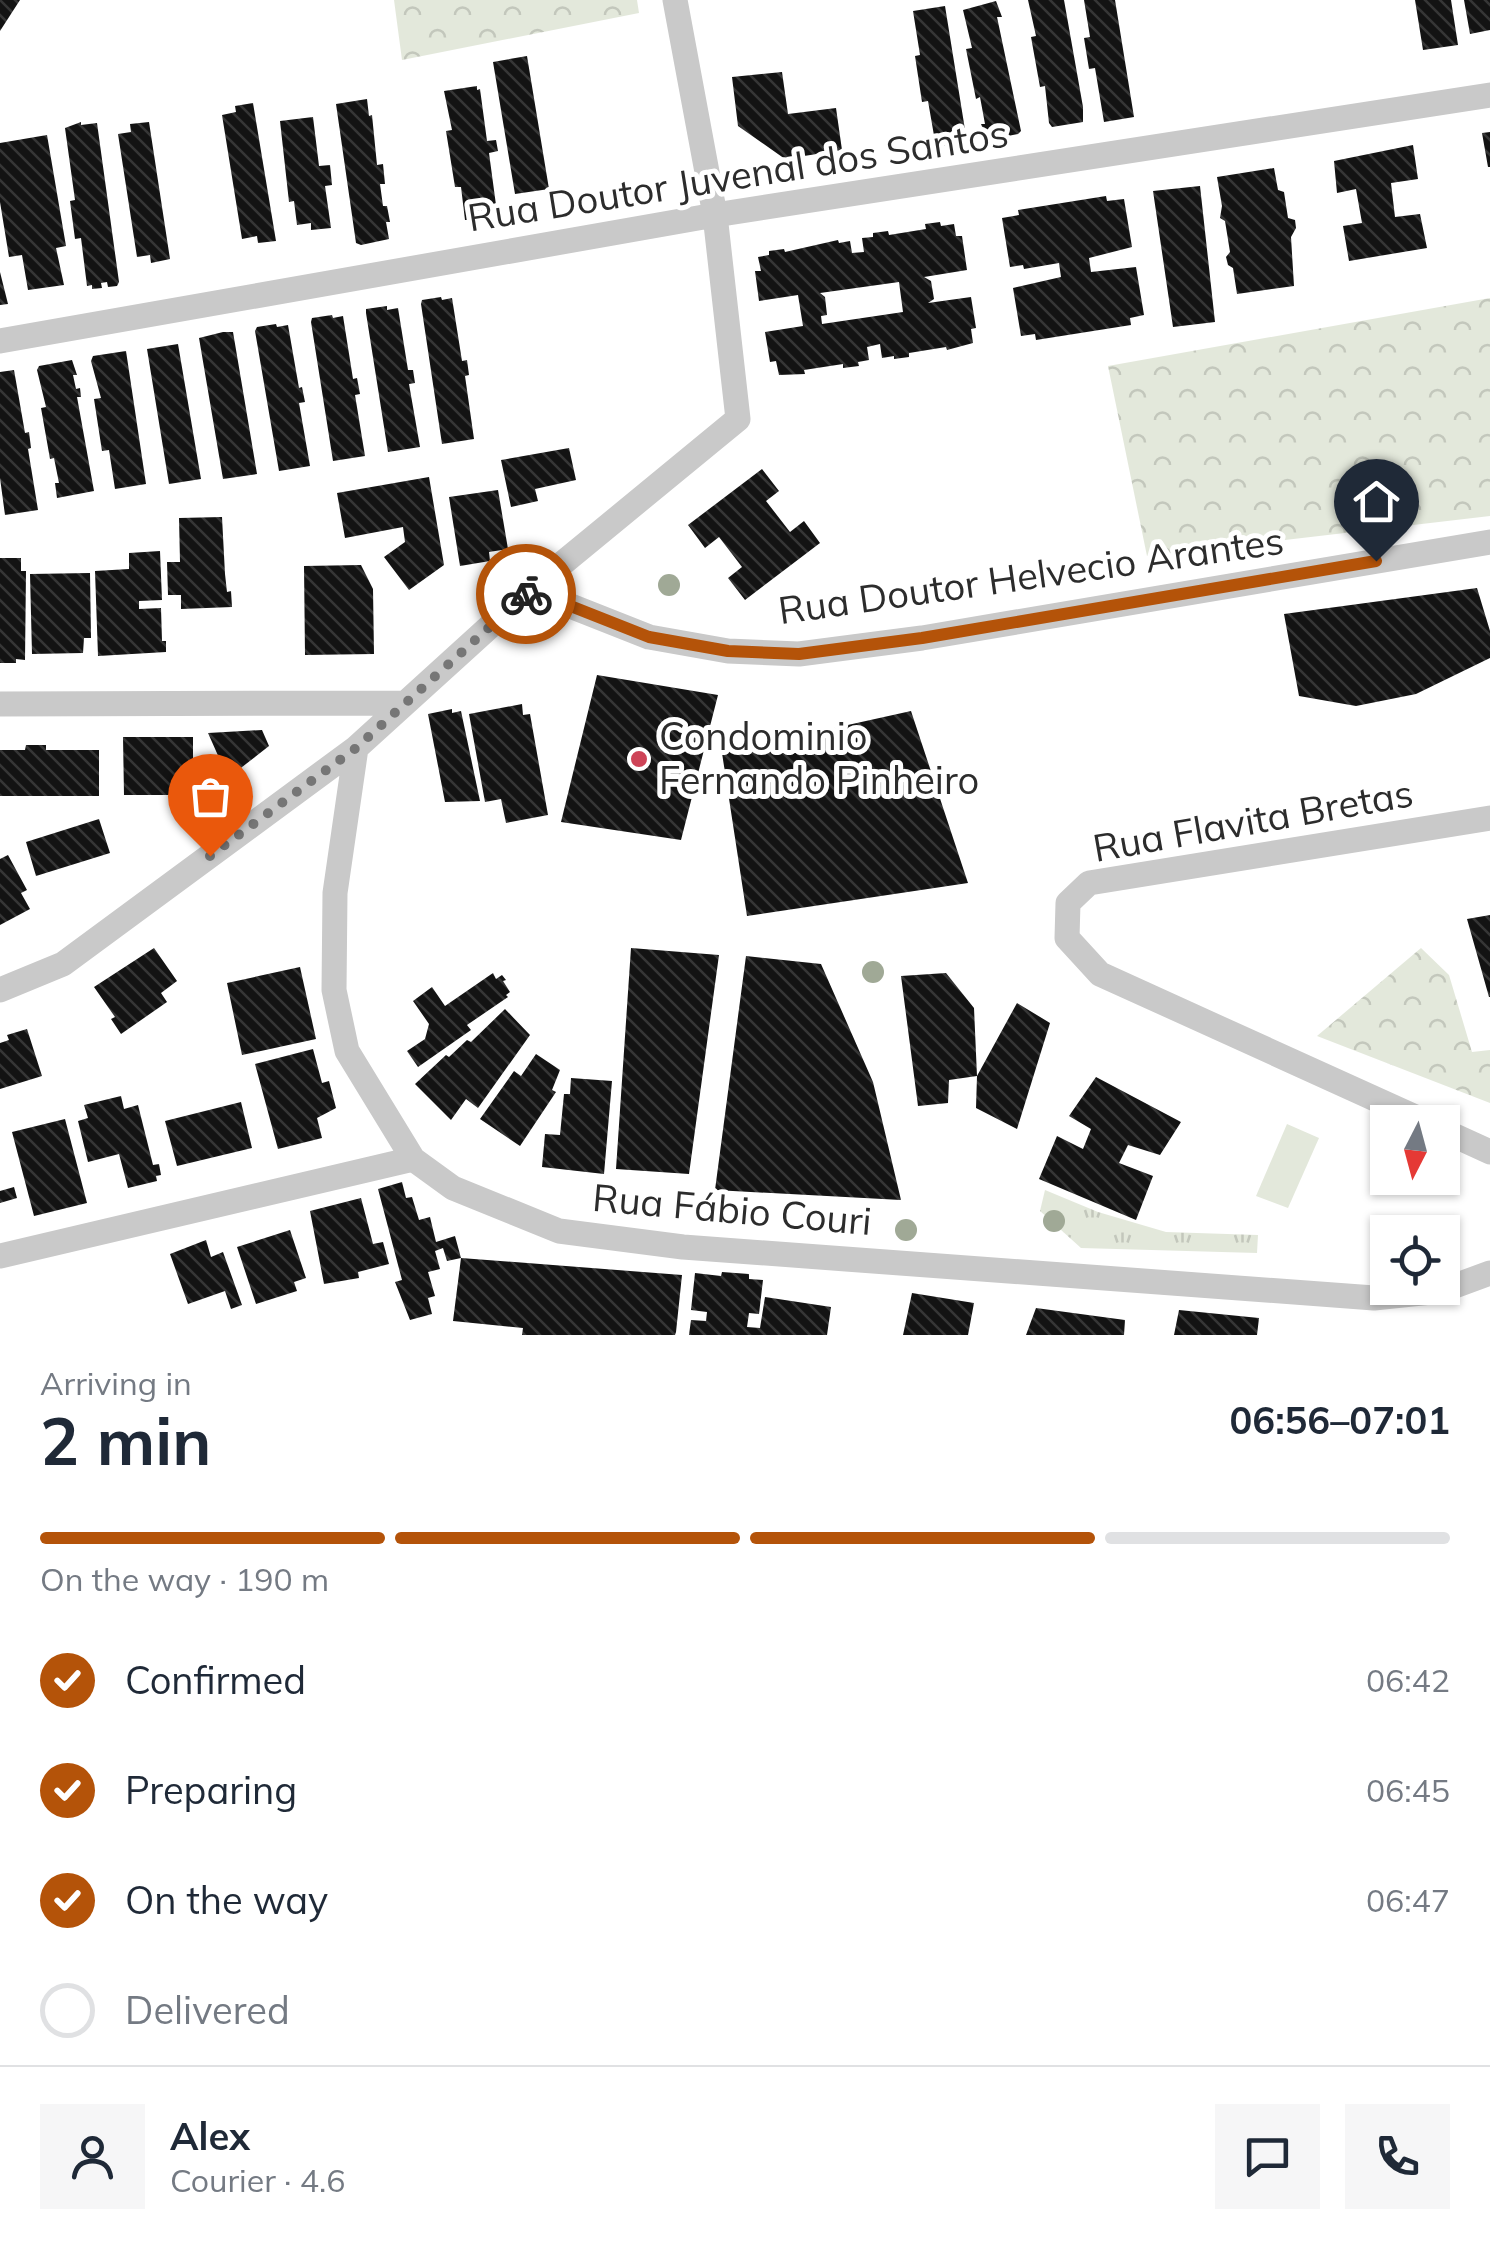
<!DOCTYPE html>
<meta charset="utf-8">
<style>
body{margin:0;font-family:Mulish,sans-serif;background:#f6f6f7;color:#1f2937;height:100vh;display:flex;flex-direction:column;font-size:38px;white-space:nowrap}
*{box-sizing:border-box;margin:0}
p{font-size:32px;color:#747a83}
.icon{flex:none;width:55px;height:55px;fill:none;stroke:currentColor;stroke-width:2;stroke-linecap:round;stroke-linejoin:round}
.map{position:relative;height:1335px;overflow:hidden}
.side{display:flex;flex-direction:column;background:#fff;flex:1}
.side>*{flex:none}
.needle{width:65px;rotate:186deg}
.buttons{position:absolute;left:1370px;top:1105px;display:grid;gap:20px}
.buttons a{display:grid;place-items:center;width:90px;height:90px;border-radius:0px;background:#fff;box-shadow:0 2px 8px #0004;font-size:50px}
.pin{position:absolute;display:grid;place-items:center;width:85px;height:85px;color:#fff;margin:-102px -42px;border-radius:50% 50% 50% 0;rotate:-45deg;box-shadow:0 0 10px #0007}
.pin .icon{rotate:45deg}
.courier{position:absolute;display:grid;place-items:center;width:100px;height:100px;margin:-50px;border:8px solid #b45309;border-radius:50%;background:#fff;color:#222;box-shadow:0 2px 12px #0007}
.overview em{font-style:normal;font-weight:700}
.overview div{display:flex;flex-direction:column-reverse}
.overview{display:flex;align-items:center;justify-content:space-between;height:170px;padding:0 40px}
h1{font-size:65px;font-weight:700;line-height:75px}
.bar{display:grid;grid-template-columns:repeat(4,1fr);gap:15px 10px;align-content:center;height:120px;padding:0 40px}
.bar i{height:12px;border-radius:8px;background:#e0e1e3}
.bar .current{background:#b45309}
.bar p{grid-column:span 4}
.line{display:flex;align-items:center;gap:25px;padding:0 40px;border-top:2px solid #e0e1e3}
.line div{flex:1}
.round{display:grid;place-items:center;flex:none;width:105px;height:105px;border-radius:0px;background:#f6f6f7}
ol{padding:0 40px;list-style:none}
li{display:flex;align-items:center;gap:30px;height:110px}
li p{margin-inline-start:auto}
li .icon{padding:10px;border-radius:50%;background:#b45309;color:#fff;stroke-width:4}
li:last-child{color:#747a83}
li i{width:55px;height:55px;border:5px solid #e0e1e3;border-radius:50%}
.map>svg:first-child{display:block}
.forest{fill:url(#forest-crowns)}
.park{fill:url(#park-tufts)}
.garden{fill:#e3e8db}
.building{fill:url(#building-back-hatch);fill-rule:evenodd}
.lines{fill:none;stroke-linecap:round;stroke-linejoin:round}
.minor{stroke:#c9c9c9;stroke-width:25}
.tree{fill:#a0a996}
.done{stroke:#767676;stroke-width:10;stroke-dasharray:0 18}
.route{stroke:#b45309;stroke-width:12}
.poi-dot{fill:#ce4458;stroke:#fff;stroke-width:4}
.labels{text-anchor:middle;stroke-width:10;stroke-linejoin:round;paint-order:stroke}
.street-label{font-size:38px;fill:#2c2c2c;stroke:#fff}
.poi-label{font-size:38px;fill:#2c2c2c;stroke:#fff;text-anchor:start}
</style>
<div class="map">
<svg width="1490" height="1335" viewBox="0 0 1490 1335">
<defs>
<pattern id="forest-crowns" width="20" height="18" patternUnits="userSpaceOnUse" patternTransform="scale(2.5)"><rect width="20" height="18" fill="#e3e8db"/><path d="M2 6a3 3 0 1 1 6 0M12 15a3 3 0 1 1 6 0" fill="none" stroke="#c3c7bc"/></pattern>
<pattern id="park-tufts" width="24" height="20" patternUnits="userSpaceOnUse" patternTransform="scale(2.5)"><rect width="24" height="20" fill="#e3e8db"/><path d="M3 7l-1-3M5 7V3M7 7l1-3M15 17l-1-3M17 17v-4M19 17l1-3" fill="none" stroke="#c3c7bc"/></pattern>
<pattern id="building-back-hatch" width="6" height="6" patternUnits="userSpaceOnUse" patternTransform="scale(2.5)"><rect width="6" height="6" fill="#131313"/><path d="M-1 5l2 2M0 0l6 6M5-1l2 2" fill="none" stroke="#363636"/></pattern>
</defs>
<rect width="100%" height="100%" fill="#fff"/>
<path class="forest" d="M394,0H637L639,13L402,60Z
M1490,298V516L1147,556L1108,366Z
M1421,948L1449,975L1472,1052L1490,1050V1103L1317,1036Z"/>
<path class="park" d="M1045,1190L1098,1212L1166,1232L1258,1235L1257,1253L1081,1248L1040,1211Z"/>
<path class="garden" d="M1287,1124L1319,1138L1288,1208L1256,1196Z"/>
<path class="building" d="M0,0H20L0,31Z
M1028,0H1064L1083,107V122L1052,127L1049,123L1045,86L1040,87L1031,37L1036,36Z
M1084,0H1115L1134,117L1104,122L1095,68L1089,69L1084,38L1090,37Z
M1415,0H1451L1458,45L1423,50Z
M1464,0H1490V30L1470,34Z
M996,1L1002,17H997L1021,131L1018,134L987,140L981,124H985L980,97L976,99L966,49L972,48L963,10Z
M945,6L967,142L936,147L928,101L922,102L915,56L920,55L913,11Z
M527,56L549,189L515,194L493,62Z
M782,72L788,114L836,108L842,150L785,159L738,126L732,77Z
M477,86V90L480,89L487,141L496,140L498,151L489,153L496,205L501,204L502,212L499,213V219L468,223V220H465L461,187H455L446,131L452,130L444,91Z
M367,99L369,116L372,115L377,165L383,164L385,184H380L383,206H387L390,222H386L389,239L361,245L356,243L336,104Z
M253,103L276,241L258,243L257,236L242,239L222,115L236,112L235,106Z
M313,117L319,166L330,165L332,185L325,186L331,228L311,230V223L297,225L294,201L289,202L280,121Z
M81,122V125L97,123L119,282L117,286L108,287L107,282L101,283L102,288L92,289V285L87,286L81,238L75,239L70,201L75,200L65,128Z
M149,122L170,259L151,263L150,255L137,257L118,134L131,132L130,124Z
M1490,132V167H1488L1482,133Z
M47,135L66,246L56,248L64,285L28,290L22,255L9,257L0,202V143Z
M1413,145L1418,179L1391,183L1395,217L1420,214L1427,248L1349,261L1343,226L1362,223L1356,189L1337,193L1334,161Z
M1274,168L1278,190L1284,192L1288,218L1295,220L1296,228L1291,237L1294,286L1237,294L1233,268L1228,265L1226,257L1230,252L1225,221L1220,218L1222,206L1217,177Z
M1200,186L1215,322L1173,327L1153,191Z
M1106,196L1107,201L1124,199L1132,247L1089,258L1091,272L1136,267L1144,315L1130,318L1131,325L1036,340L1035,334L1021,336L1013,288L1061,277L1059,263L1024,269L1023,265L1010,267L1002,218L1019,215L1018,210Z
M940,222L941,226L954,224L956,236H962L967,270L924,277L931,281L934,299L928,303L971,297L976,328L971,329L973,343L947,350L946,347L909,353V357L894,359V356L882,358L880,344L867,347L869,360L858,362L859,366L843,368V364L804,370L805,374L779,375L776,361L770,362L765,332L803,326L798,295L759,301L755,271H761L758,257L769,255V251L784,249L785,252L838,240L839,243L850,241L852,253L864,252L862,238L873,237V233L888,231L889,235L926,229L925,224ZM899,282L903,312L822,324L821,316L827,315L825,297L820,293Z
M0,272L8,304L0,305Z
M441,297L442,300L452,298L462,361L467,360L469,375L465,376L474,439L442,444L421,304L422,300Z
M387,306V310L398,308L408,370H413L415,383L409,384L420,447L388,452L366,313V309Z
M332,315L333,318L343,316L353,379L357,378L360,394L355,395L365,456L333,461L311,322L312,318Z
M276,324L277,327L288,325L299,388L302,387L305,402L299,403L310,466L279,471L255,331L257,327Z
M223,332H233L257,474L223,479L199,338Z
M178,344L201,479L169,484L147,349Z
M126,351L146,484L115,489L109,450L102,451L94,399L101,398L91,361L93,356Z
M72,360L77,375H73L76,389L80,388L81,397H77L94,491L57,498L55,483H59L54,458L50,459L41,408L46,407L37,370L39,366Z
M14,370L25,433L29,432L31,448L28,449L38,510L5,515L0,478V372Z
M569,448L576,480L535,489L538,501L511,507L501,460Z
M762,469L779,491L766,501L790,532L804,521L820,543L745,600L728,578L742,567L719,537L705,548L688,525Z
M429,477L444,565L409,590L384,557L405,542L403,527L345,538L337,493Z
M498,490L508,549L489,552L490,561L460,566L449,497Z
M222,517L225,574L227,592L231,591L232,607L181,609V595H168L167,562H180L179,518Z
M160,551L162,600L139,601V609L161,608L162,641H166V652L98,656L95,571L129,569V553Z
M0,558H21V571H26L25,660L16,659V663H0Z
M361,565L373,589L374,654L305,655L304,566Z
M90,573L91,638H84L83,653L32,654L30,574Z
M1477,588L1490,631V658L1416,694L1356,706L1299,696L1284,614Z
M597,675L718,695L681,840L561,822Z
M522,704L523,715L530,714L548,815L506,823L501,799L485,802L469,714Z
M452,709V713L461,711L480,801L445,802L428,714Z
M911,711L968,883L747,916L722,753Z
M262,730L269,746L228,778L208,733Z
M123,737H193V795H124Z
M26,745H46V750H99V796H0V750H25Z
M99,819L110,853L36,876L26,842Z
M8,855L27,890L21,893L30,909L0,925V859Z
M1490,915V997H1489L1467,919Z
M154,948L177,981L161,993L167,1002L121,1034L111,1019L115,1017L94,987Z
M631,948L719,955L689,1174L616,1169Z
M746,956L821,964L873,1082L901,1200L715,1190Z
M300,967L316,1039L242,1055L227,983Z
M493,973L496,979L502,975L506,980L503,981L510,992L506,995L508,997L467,1025L471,1030L418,1067L407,1051L425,1039L429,1024L413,1001L432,987L445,1006Z
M946,973L974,1008L977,1076L1017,1003L1050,1023L1017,1129L976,1108L977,1076L949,1080L948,1103L918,1106L901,976Z
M505,1009L530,1035L478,1108L466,1099L451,1120L415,1084L446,1055L449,1057L467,1040L471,1042Z
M27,1029L42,1076L0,1089V1043L9,1040L7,1035Z
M313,1049L322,1083L329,1081L336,1108L317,1118L322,1138L278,1149L255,1064Z
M536,1054L560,1070L552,1090L556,1092L520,1146L480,1119L514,1071L521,1076Z
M1096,1077L1181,1122L1160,1155L1128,1145L1119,1163L1153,1176L1136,1220L1039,1179L1057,1136L1083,1149L1091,1129L1069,1116Z
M571,1078L612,1081L604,1174L542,1167L545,1134L560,1135L564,1094H570Z
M121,1096L124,1109L138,1105L153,1165L159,1164L161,1175L156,1176L157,1181L128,1188L119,1154L88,1162L78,1121L88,1118L84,1105Z
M241,1102L252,1148L177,1166L165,1121Z
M65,1119L87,1203L34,1216L12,1132Z
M402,1182L406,1198L412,1197L419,1220L430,1217L436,1242L455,1236L461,1258L447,1261L443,1248L435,1251L440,1269L428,1272L435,1296L428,1298L432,1314L410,1320L395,1282L402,1280L378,1189Z
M14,1187L17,1198L0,1203V1191Z
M361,1198L373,1244L383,1242L389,1264L358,1272L359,1278L324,1284L310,1211Z
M290,1230L306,1278L294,1282L297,1291L256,1304L237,1247Z
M206,1240L211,1257L223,1252L242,1305L231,1309L225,1291L188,1304L170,1254Z
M461,1258L682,1275L676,1332L675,1335H522L523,1328L453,1321Z
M722,1272L749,1274V1279L763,1280L759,1314L749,1313L747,1327L760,1328L765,1297L831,1307L827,1335H689L691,1320L706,1321L707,1312L691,1310L695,1273L721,1276Z
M912,1293L974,1303L968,1335H903Z
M1036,1308L1125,1320L1124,1335H1026Z
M1179,1310L1259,1318L1257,1335H1174Z"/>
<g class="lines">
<path class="minor" d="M0,341L715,215L1490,95
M530,590L649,637L728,651L799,654L922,638L1490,542
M0,704L402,703
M356,748L335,893L334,990L347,1051L413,1159L453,1188L559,1231L683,1247L1374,1298L1441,1291L1490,1273
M0,990L63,964L356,748L530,590L738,419L715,215L675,0
M1426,1122L1100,974L1067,938L1068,903L1089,883L1490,818
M1442,1130L1490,1152
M0,1256L413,1159"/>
</g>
<g class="tree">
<circle cx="669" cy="585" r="11"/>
<circle cx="873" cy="972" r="11"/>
<circle cx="1054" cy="1221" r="11"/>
<circle cx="906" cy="1230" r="11"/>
</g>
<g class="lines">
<path class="done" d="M210,856L356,748L526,594"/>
<path class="route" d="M526,594L530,590L649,637L728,651L799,654L922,638L1376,561"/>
</g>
<circle class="poi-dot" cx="639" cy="759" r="10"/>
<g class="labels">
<g class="street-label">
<text transform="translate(738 176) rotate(-9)" y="13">Rua Doutor Juvenal dos Santos</text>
<text transform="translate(1031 576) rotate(-8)" y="13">Rua Doutor Helvecio Arantes</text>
<text transform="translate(1253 821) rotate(-10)" y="13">Rua Flavita Bretas</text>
<text transform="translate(732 1210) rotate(5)" y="13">Rua Fábio Couri</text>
</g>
<g class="poi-label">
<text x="659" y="750">Condominio<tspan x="659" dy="44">Fernando Pinheiro</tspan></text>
</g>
</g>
</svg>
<div class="buttons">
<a><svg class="needle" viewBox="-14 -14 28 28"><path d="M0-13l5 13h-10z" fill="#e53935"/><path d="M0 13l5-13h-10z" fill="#747a83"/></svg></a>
<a><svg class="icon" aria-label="locate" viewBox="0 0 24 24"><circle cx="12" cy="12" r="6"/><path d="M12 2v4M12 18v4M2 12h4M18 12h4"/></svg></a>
</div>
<div class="pin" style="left:210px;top:856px;background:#ea580c"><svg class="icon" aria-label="bag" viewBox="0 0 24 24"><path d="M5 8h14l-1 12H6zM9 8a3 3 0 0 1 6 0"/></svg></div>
<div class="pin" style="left:1376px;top:561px;background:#1f2937"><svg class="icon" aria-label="home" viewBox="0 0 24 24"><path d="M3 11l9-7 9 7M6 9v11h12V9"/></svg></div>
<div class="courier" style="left:526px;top:594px"><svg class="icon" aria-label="bike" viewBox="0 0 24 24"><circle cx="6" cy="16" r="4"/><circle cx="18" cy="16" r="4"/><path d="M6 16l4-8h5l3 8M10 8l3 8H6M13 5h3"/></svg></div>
</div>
<section class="side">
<div class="overview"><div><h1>2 min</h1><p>Arriving in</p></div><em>06:56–07:01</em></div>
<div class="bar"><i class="current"></i><i class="current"></i><i class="current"></i><i></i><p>On the way · 190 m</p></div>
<ol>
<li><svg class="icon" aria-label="check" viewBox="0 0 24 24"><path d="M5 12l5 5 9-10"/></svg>Confirmed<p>06:42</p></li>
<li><svg class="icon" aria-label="check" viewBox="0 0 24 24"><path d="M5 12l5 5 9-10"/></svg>Preparing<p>06:45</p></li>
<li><svg class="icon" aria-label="check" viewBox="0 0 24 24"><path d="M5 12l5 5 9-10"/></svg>On the way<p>06:47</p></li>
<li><i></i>Delivered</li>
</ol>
<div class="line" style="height:180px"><a class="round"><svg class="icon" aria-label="person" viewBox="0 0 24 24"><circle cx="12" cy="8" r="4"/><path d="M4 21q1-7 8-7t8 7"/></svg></a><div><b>Alex</b><p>Courier · 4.6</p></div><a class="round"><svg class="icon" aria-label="chat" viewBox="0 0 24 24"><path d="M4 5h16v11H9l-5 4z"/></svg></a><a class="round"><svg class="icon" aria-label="phone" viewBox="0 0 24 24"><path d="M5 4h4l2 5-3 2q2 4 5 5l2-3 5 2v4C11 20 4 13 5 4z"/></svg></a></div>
</section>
